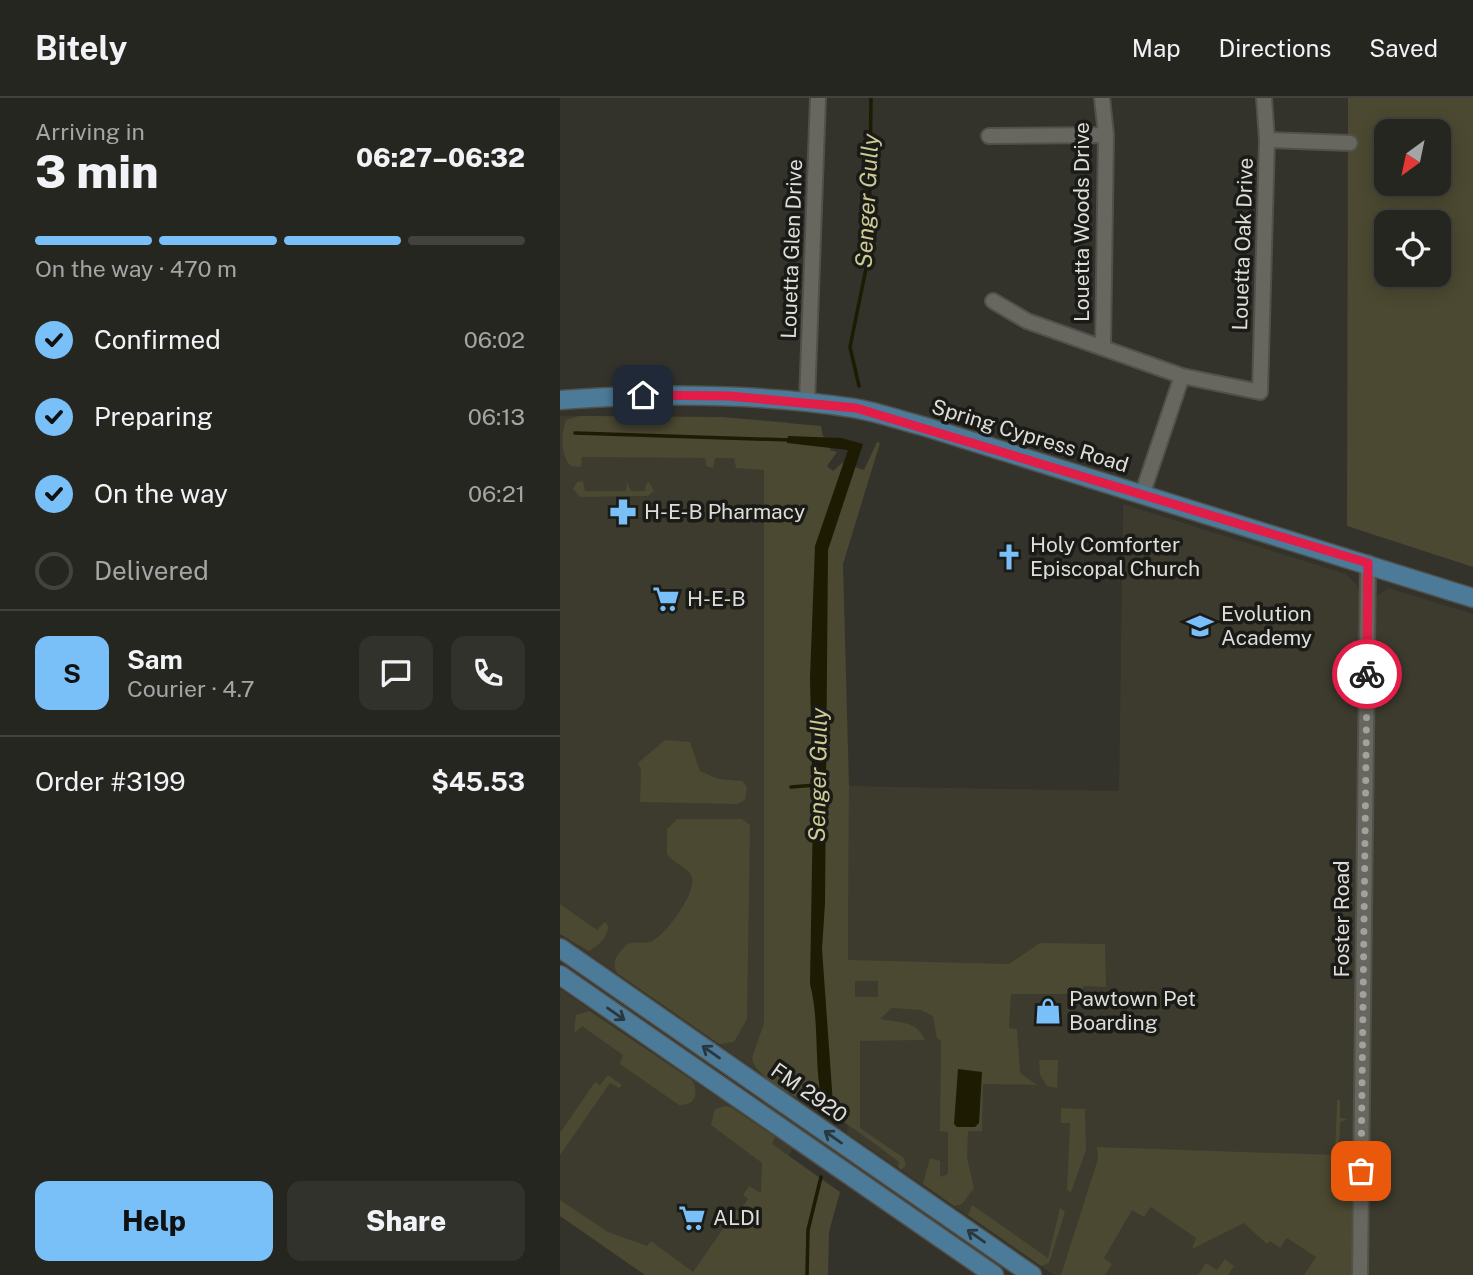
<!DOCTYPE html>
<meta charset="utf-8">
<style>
body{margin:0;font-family:"Public Sans",sans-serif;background:#32322d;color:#f1f3f6;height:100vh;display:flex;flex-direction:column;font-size:26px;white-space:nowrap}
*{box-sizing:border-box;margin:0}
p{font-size:23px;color:#a4a5a5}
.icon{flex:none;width:38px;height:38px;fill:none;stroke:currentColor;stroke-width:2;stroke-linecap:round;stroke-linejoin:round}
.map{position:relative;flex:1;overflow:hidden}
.sheet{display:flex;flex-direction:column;background:#262620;width:560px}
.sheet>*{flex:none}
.needle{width:46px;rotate:213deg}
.tools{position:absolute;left:814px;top:21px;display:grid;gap:14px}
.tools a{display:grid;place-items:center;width:77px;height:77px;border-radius:14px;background:#262620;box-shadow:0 4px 18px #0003,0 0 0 2px #42433e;font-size:35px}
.pin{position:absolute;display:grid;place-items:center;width:60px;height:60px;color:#fff;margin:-30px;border-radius:14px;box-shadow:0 4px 10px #0006}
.courier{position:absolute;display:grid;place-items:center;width:70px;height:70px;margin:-35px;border:5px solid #e11d48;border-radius:50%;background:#fff;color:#222;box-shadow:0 2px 9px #0007}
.headline em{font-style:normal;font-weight:800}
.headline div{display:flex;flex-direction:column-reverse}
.headline{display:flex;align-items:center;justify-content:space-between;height:119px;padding:0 35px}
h1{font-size:46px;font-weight:800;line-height:52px}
.bar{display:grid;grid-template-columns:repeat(4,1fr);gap:10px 7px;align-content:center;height:84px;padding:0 35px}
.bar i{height:9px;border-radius:5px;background:#42433e}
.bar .active{background:#79bff8}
.bar p{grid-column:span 4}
.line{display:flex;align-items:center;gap:18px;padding:0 35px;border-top:2px solid #42433e}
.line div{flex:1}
.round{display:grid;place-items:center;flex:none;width:74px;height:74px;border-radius:14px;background:#32322d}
ol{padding:0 35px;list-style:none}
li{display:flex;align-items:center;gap:21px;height:77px}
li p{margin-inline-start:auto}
li .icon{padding:7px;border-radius:50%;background:#79bff8;color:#111;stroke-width:4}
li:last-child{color:#a4a5a5}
li i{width:38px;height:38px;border:4px solid #42433e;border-radius:50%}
.button{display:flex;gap:14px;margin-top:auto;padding:14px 35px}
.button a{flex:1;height:80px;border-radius:14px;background:#79bff8;color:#111;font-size:28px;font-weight:800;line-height:80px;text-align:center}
.button a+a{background:#32322d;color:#f1f3f6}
header{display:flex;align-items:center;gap:42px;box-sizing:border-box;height:98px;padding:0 35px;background:#262620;border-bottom:2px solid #42433e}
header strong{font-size:33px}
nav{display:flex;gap:38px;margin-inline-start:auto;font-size:24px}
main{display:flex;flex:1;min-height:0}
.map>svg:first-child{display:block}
.built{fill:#3c3b2e}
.green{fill:#4b4931;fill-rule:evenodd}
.water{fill:#1d1b02}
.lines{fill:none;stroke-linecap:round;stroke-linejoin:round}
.stream{stroke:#1d1b02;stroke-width:3.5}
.minor-casing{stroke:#51514b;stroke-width:18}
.major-casing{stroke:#51514b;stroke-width:21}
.minor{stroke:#67675f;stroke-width:14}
.major{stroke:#4c7b9a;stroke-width:18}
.oneway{stroke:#29373e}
.done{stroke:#a2a19c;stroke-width:7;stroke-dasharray:0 12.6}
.route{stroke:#e11d48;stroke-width:9}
.labels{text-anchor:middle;stroke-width:7;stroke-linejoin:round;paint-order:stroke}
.street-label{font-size:21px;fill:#deddd9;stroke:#1a1a17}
.poi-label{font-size:21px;fill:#deddd9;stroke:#1a1a17;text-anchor:start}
.water-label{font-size:23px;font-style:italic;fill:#cdca93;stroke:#1a1a17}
</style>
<header>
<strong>Bitely</strong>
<nav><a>Map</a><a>Directions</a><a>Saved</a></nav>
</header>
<main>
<section class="sheet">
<div class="headline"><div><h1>3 min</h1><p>Arriving in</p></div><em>06:27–06:32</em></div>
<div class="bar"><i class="active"></i><i class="active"></i><i class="active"></i><i></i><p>On the way · 470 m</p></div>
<ol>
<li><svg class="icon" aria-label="check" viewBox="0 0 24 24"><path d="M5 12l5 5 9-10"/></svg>Confirmed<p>06:02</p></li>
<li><svg class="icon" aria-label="check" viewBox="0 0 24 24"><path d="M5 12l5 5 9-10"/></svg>Preparing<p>06:13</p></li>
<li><svg class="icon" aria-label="check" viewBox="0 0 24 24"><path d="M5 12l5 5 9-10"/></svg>On the way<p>06:21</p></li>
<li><i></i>Delivered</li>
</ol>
<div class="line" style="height:126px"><b class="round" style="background:#79bff8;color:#111">S</b><div><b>Sam</b><p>Courier · 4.7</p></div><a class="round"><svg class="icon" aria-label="chat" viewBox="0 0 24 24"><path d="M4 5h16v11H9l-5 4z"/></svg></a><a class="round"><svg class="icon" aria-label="phone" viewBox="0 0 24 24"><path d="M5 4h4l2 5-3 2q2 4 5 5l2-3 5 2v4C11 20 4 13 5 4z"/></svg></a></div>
<div class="line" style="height:91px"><div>Order #3199</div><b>$45.53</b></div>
<div class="button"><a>Help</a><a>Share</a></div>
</section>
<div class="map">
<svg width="913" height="1177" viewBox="0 0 913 1177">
<rect width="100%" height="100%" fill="#33322b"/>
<path class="built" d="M0,318L161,319L228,324L225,992L0,836Z
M563,406L786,476L796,486L800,496L795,1177H494L287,1035L289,688L559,693Z
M829,490L913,516V1177H807L813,506L818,497Z
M0,891L233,1051L143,1177H85L0,1118Z"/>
<path class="green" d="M788,0H913V469L787,428ZM826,33H878V86H826ZM826,124H878V177H826Z
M19,318L161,319L261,328L263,338L270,343V352L277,354L267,368L273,373L282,365L304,372L317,344L320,345L283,466L289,688L288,862L449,866L480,845L545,846L546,889L523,888V896H451L449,930L457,931L460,975L477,987L423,986L422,1033H408L407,1060L414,1090L402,1106L394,1108L363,1086L370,1060L380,1063V1079L388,1076V1034L380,1033L381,942L377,941L373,918L361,912L332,910L320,921C339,925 356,922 365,942L300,943V1030L344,1060L346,1067L341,1072L338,1069L339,1064C321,1051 304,1037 285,1025C262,1010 197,987 192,960L204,925V372L176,370L174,360H155L153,370L146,368L145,360L22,359L21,369L11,368C0,358 1,336 6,322ZM295,883H318V899H295Z
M23,383L25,393H66L67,384L71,393H85L86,386L89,384L94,393L88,398L20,399L13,391L17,384Z
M105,642L130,644L140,673L158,681L182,683L187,689L185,702L178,706L80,704L81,672L78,665Z
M117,721H182L190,727L187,921L174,944L159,946L57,875C51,863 58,856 66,847C73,842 83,847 92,843C105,838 140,791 131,777C126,768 113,765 107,756V731Z
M0,806L37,832L45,824L48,828C49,838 38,848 29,853L0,836Z
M29,913L132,982C139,995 136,1008 119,1007L60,966L63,957L22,928L14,935L16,917Z
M479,962H498L497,990L487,988L480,977Z
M48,977L62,987L59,990L50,985L0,1057V1035L35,984L40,987Z
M777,1002H780V1020L788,1021L780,1024L779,1057H787L796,1063L795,1177H744L756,1159L727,1140L720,1150L710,1143L707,1146L684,1125L632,1151L636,1140L591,1109L584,1119L572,1112L544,1160L552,1166L545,1177H501L538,1061L537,1049L775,1057Z
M165,1008L171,1009L215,1039L212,1046L280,1094L269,1134L268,1177H85L0,1118V1102L48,1134L87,1148L91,1143L133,1174L176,1112L180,1113L188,1101L183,1097L189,1088L201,1095L202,1065L151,1027L155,1011Z
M501,1010L525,1011L526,1052L511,1094L507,1092L510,1025H501Z
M412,1107L488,1160L500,1110L505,1114L489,1165L481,1168L408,1117Z
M665,1161L674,1168L668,1177H638L646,1165L657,1172Z"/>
<path class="water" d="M228,338L281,340L303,346L268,452L265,805L262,851L274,1020L265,1015C252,973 261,929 250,886L253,710L250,580L255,448L288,352L227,345Z
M398,971L422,974L419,1025L415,1029H397L394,1026Z"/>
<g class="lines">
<path class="stream" d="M299,288L290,249L309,156L311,0
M15,335L230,342
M231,689L256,687
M247,1177L248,1132L261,1079"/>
<g class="minor-casing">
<path id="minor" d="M542,0L546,37L543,249
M429,38L546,37
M707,42L790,45
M433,203L467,223L622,278L700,294L707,42L704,0
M247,304L258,0
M582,397L622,278
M800,1177L808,465"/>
</g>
<g class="major-casing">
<path id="major" d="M0,302C97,295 196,295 293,310C318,314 342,323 366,329L913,500
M0,850L472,1177
M0,877L434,1177"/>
</g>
<use href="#minor" class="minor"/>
<use href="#major" class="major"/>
</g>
<defs><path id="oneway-shaft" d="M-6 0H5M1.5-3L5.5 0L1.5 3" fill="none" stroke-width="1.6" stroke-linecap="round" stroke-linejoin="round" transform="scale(1.75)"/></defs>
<g class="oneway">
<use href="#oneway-shaft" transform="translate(56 916) rotate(35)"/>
<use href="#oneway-shaft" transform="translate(151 954) rotate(-145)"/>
<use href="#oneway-shaft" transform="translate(273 1039) rotate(-145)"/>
<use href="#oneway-shaft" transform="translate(416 1138) rotate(-145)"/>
</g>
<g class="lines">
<path class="done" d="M801,1073L807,576"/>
<path class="route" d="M83,297L169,298L296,310L808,465L807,576"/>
</g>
<defs>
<g id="pharmacy-bare" transform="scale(2.1)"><path d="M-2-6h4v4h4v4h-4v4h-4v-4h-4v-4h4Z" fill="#79bff8" stroke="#1a1a17" stroke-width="2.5" paint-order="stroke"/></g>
<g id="church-bare" transform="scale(2.1)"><path d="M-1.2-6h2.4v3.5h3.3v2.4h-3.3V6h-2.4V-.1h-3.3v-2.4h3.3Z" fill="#79bff8" stroke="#1a1a17" stroke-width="2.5" paint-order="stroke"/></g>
<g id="supermarket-bare" transform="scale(2.1)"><path d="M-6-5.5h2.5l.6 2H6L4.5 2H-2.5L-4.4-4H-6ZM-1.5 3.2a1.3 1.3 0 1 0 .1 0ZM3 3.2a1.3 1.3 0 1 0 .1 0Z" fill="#79bff8" stroke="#1a1a17" stroke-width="2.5" paint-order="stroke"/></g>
<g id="school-bare" transform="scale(2.1)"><path d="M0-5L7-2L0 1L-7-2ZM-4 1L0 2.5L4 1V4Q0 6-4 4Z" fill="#79bff8" stroke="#1a1a17" stroke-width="2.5" paint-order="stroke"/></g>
<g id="shop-bare" transform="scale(2.1)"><path d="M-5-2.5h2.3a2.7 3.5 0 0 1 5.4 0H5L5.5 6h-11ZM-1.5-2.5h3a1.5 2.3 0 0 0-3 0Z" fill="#79bff8" stroke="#1a1a17" stroke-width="2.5" paint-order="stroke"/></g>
</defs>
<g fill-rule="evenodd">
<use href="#pharmacy-bare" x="63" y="414"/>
<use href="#church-bare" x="449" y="459"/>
<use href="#supermarket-bare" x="106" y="501"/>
<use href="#school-bare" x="640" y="528"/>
<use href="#shop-bare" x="488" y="913"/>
<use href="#supermarket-bare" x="132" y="1120"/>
</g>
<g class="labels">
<g class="street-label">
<text transform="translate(522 124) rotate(-90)" y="7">Louetta Woods Drive</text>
<text transform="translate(683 146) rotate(-88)" y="7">Louetta Oak Drive</text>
<text transform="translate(232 151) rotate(-88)" y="7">Louetta Glen Drive</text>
<text transform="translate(470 338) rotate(17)" y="7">Spring Cypress Road</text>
<text transform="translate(782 821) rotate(-90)" y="7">Foster Road</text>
<text transform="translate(249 995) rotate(35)" y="7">FM 2920</text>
</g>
<g class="poi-label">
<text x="84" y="421">H-E-B Pharmacy</text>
<text x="470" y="454">Holy Comforter<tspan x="470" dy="24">Episcopal Church</tspan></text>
<text x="127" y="508">H-E-B</text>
<text x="661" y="523">Evolution<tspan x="661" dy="24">Academy</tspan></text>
<text x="509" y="908">Pawtown Pet<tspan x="509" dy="24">Boarding</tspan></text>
<text x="153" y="1127">ALDI</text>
</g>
<g class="water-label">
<text transform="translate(307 103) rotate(-87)" y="8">Senger Gully</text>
<text transform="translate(258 677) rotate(-89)" y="8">Senger Gully</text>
</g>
</g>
</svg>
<div class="tools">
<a><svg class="needle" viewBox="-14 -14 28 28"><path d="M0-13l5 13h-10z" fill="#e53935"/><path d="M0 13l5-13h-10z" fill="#a4a5a5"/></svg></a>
<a><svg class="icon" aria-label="locate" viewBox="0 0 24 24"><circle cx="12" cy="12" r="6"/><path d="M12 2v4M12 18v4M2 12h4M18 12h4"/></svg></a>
</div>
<div class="pin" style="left:801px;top:1073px;background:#ea580c"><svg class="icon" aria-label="bag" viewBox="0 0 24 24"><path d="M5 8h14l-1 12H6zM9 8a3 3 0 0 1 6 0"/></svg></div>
<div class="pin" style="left:83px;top:297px;background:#1f2937"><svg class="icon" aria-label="home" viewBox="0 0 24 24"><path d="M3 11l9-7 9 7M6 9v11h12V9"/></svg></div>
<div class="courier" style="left:807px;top:576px"><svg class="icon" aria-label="bike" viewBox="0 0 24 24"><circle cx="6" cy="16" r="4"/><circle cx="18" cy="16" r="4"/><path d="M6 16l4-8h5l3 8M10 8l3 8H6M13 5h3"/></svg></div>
</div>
</main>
